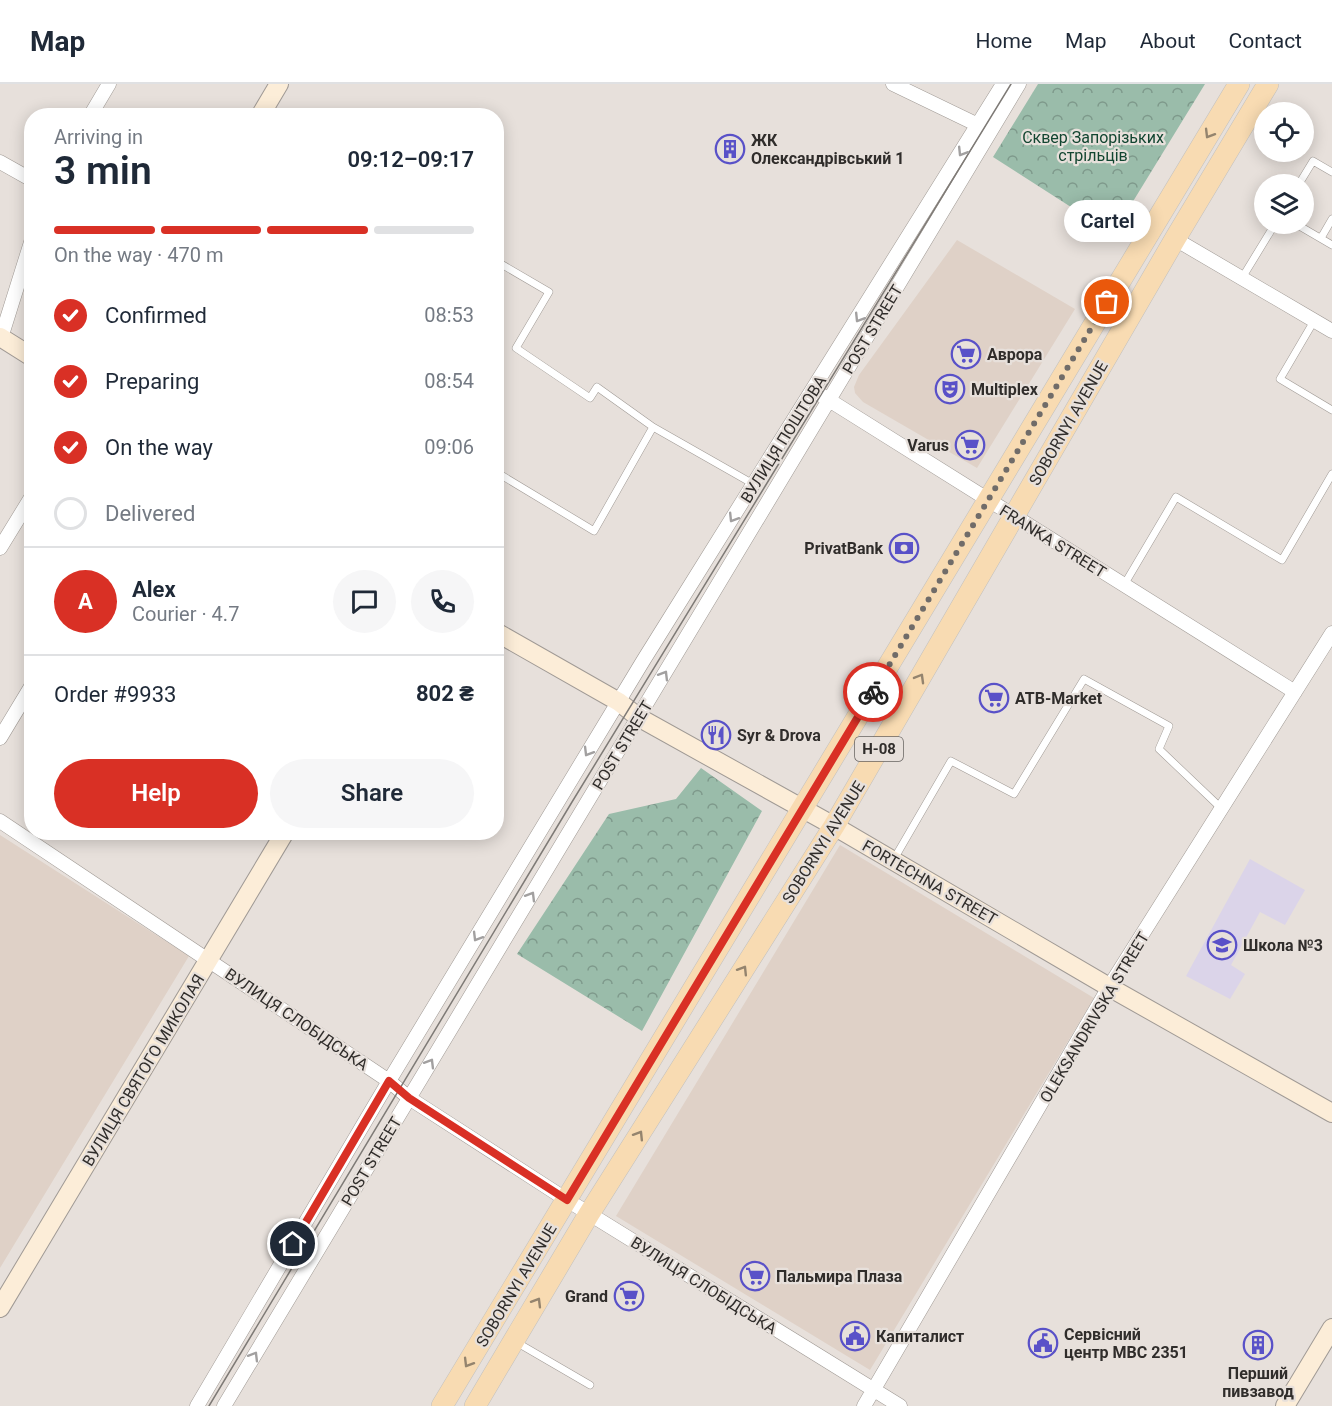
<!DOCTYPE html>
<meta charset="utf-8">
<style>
body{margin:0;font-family:Roboto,sans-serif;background:#f6f6f7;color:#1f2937;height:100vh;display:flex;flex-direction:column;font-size:22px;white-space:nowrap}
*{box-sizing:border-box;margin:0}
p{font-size:20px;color:#747a83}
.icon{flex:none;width:33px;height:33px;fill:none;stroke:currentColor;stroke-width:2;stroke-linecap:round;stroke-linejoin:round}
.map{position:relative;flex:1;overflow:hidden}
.drawer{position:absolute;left:24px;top:24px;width:480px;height:732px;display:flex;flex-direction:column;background:#fff;border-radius:24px;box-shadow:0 3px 15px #0003}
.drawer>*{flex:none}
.fabs{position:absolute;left:1254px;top:18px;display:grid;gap:12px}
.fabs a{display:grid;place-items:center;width:60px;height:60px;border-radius:50%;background:#fff;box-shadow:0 3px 15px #0003;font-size:30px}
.pin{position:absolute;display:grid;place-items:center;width:51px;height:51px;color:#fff;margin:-26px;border:3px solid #fff;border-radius:50%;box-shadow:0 2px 6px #0007}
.courier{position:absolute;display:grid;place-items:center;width:60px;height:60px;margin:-30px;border:4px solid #d93025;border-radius:50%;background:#fff;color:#222;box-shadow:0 2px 8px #0007}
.bubble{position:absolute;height:42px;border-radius:21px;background:#fff;box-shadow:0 3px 15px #0003;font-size:20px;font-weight:600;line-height:42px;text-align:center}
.overview em{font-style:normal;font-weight:600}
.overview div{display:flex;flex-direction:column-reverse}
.overview{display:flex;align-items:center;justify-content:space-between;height:102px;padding:0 30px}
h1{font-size:39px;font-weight:600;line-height:45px}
.bar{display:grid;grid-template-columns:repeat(4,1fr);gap:9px 6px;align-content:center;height:72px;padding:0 30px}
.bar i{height:8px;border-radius:4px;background:#e0e1e3}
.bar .current{background:#d93025}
.bar p{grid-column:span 4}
.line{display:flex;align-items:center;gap:15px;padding:0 30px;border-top:2px solid #e0e1e3}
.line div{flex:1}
.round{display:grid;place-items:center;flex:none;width:63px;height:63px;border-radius:32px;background:#f6f6f7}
ol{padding:0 30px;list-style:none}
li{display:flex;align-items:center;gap:18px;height:66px}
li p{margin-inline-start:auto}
li .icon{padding:6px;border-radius:50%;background:#d93025;color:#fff;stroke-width:4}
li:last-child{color:#747a83}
li i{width:33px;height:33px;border:3px solid #e0e1e3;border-radius:50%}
.primary-button{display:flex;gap:12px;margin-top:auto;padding:12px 30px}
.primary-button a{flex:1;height:69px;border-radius:36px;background:#d93025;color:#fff;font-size:24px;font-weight:600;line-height:69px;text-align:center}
.primary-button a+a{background:#f6f6f7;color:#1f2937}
header{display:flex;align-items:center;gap:36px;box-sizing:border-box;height:84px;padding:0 30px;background:#fff;border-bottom:2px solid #e0e1e3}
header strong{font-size:28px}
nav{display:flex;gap:33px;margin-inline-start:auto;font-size:21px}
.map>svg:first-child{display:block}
.built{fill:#dfd1c7}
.education{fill:#dbd4e9}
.forest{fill:url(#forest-crowns)}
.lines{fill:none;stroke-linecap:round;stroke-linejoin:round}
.lane-casing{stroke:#a09a95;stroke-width:8}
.street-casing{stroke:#a09a95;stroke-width:15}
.secondary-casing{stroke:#a09a95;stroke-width:20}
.primary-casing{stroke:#c1c0bf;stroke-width:22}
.lane{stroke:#fff;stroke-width:7}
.street{stroke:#fff;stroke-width:14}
.secondary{stroke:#fcedd8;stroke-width:18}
.primary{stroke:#f8dbb2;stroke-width:21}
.tram{stroke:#7e7a76;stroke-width:1.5}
.oneway{stroke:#94846e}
.oneway2{stroke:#a2a0a0}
.done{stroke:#706c69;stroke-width:6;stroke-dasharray:0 10.8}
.route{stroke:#d93025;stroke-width:8}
.labels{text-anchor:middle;stroke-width:4.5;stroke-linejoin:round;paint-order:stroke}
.shield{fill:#e7e0db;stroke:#676360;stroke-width:1.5}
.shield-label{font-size:15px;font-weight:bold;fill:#302d2b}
.park-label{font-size:16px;fill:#114530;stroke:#e7e0db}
.poi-label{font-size:16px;font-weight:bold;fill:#302d2b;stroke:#e7e0db;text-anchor:start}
.street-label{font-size:16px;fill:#302d2b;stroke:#e7e0db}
</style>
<header>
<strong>Map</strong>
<nav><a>Home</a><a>Map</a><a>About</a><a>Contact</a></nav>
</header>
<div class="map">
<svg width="1332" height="1322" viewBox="0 0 1332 1322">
<defs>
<pattern id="forest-crowns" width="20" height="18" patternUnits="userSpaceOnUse" patternTransform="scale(1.5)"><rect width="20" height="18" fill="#9abcaa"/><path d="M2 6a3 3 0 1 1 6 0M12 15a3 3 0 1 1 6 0" fill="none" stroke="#7e998b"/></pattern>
</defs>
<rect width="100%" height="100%" fill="#e7e0db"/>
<path class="built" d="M957,156L1075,225L977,384L863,318L855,309L854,303L859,291Z
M0,751L189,872L0,1184Z
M840,761L1094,914L870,1286L616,1132Z"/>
<path class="education" d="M1250,775L1305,806L1285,841L1260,828L1231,881L1245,890L1230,915L1186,892Z"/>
<path class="forest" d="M1038,0H1205L1113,150L993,73Z
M701,684L762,727L642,947L517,870L609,730L676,715Z"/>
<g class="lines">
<g class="lane-casing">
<path id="lane" d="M1299,100L1313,77L1332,88
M1296,140L1332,161
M1321,154L1332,135
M496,177L549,208L516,264L590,314L597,303L653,343L594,447L496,388
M1242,194L1275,140
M1314,237L1280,295L1332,326
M653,343L755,401
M1124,501L1176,413L1282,476L1332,390
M894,775L951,677L1014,710L1084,595L1169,642L1159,665L1222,725
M516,1258L590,1301"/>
</g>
<g class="street-casing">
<path id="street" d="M893,0L978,41
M90,32L109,0
M0,78L32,96
M1175,155L1332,247
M1,254L32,155
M821,311L1295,608
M0,464L32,412
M0,654L32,601
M0,737L389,997L409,1014L567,1116L900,1322
M197,1322L389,997L643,577L1003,0
M224,1322L1019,0
M864,1322L1109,903L1332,549"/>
</g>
<g class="secondary-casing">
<path id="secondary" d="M260,32L279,0
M0,253L32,273
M496,548L619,618L638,633L834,742L1109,903L1332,1029
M0,1224L285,748
M1285,1322L1332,1244"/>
</g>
<g class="primary-casing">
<path id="primary" d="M442,1322L1239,0
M475,1322L589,1130L834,742L1175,155L1268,0"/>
</g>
<use href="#lane" class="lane"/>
<use href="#street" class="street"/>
<use href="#secondary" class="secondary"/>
<use href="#primary" class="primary"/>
<path class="tram" d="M209,1322L572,718L1011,0"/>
</g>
<defs><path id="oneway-chevron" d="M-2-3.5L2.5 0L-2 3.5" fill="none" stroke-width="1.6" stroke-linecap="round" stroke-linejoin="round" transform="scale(1.5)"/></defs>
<g class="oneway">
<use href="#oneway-chevron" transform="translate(1209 50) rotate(121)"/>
<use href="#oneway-chevron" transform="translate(920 594) rotate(-60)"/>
<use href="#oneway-chevron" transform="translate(743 886) rotate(-58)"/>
<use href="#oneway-chevron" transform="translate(639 1051) rotate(-58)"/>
<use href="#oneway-chevron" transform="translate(537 1218) rotate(-59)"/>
<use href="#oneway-chevron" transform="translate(468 1279) rotate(121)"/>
</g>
<g class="oneway2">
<use href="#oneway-chevron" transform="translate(962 68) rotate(122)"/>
<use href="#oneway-chevron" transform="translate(859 234) rotate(122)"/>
<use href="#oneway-chevron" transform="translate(733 434) rotate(122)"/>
<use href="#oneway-chevron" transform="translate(664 591) rotate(-59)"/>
<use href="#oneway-chevron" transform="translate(588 668) rotate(121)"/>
<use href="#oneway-chevron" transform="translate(531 812) rotate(-59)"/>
<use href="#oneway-chevron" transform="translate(477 853) rotate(121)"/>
<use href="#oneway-chevron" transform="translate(430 979) rotate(-59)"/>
<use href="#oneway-chevron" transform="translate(254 1272) rotate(-59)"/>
</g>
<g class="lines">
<path class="done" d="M873,608L1107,218"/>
<path class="route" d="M293,1160L389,997L409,1014L567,1116L873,608"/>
</g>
<defs>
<g id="building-ring" transform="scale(1.5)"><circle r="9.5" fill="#e7e0db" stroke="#5951c8" stroke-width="1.5"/><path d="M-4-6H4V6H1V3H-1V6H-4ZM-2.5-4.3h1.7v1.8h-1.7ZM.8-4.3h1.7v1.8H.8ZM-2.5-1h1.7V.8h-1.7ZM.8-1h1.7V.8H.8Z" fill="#5951c8"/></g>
<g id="supermarket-ring" transform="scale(1.5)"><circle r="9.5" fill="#e7e0db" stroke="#5951c8" stroke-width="1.5"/><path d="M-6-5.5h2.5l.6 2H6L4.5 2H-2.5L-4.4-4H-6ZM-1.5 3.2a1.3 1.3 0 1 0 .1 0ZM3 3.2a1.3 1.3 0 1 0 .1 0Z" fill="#5951c8"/></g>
<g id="theatre-ring" transform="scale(1.5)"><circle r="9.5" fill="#e7e0db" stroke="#5951c8" stroke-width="1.5"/><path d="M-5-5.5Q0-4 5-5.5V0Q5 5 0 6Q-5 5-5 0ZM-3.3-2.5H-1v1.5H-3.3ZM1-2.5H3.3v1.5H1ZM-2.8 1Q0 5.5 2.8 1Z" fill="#5951c8"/></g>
<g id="bank-ring" transform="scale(1.5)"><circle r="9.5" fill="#e7e0db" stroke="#5951c8" stroke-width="1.5"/><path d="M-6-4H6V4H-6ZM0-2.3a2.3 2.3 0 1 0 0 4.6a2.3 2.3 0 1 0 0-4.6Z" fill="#5951c8"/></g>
<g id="restaurant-ring" transform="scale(1.5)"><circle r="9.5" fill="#e7e0db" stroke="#5951c8" stroke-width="1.5"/><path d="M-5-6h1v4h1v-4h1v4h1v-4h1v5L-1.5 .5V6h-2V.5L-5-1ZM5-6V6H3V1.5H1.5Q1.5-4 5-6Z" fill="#5951c8"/></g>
<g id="school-ring" transform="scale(1.5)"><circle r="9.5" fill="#e7e0db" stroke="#5951c8" stroke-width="1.5"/><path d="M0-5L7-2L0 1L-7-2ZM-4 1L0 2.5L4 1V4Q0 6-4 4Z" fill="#5951c8"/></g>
<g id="civic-ring" transform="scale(1.5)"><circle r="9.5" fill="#e7e0db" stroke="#5951c8" stroke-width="1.5"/><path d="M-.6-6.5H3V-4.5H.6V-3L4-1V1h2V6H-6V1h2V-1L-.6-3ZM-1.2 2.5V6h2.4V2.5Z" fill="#5951c8"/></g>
</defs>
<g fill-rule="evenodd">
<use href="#building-ring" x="730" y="65"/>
<use href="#supermarket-ring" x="966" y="270"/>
<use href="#theatre-ring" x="950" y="305"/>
<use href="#supermarket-ring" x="970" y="361"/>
<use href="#bank-ring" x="904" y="464"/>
<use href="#supermarket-ring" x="994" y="614"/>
<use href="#restaurant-ring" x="716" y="651"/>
<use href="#school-ring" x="1222" y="861"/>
<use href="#supermarket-ring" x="755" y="1192"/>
<use href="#supermarket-ring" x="629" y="1212"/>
<use href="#civic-ring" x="855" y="1252"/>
<use href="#civic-ring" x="1043" y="1259"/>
<use href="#building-ring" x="1258" y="1261"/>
</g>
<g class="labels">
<rect class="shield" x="855" y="653" width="48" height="24" rx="4.5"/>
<g class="shield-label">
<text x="879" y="670">Н-08</text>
</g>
<g class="park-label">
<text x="1093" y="59">Сквер Запорізьких<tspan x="1093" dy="18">стрільців</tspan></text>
</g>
<g class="poi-label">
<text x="751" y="62">ЖК<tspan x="751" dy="18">Олександрівський 1</tspan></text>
<text x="987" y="276">Аврора</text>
<text x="971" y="311">Multiplex</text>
<text x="949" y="367" text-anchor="end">Varus</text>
<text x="883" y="470" text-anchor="end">PrivatBank</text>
<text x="1015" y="620">ATB-Market</text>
<text x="737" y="657">Syr &amp; Drova</text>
<text x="1243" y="867">Школа №3</text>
<text x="776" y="1198">Пальмира Плаза</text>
<text x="608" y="1218" text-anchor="end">Grand</text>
<text x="1064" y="1256">Сервісний<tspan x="1064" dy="18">центр МВС 2351</tspan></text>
<text x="876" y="1258">Капиталист</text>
<text x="1258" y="1295" text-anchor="middle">Перший<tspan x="1258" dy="18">пивзавод</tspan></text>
</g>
<g class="street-label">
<text transform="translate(872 245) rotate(-59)" y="6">POST STREET</text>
<text transform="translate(1068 339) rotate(-60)" y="6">SOBORNYI AVENUE</text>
<text transform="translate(783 355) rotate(-58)" y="6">ВУЛИЦЯ ПОШТОВА</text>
<text transform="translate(1053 457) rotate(32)" y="6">FRANKA STREET</text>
<text transform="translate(622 661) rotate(-59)" y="6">POST STREET</text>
<text transform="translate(823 758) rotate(-58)" y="6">SOBORNYI AVENUE</text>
<text transform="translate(930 798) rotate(30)" y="6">FORTECHNA STREET</text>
<text transform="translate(1094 933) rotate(-59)" y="6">OLEKSANDRIVSKA STREET</text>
<text transform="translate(297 935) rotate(34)" y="6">ВУЛИЦЯ СЛОБІДСЬКА</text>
<text transform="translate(143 986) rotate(-59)" y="6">ВУЛИЦЯ СВЯТОГО МИКОЛАЯ</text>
<text transform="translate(371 1077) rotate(-59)" y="6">POST STREET</text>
<text transform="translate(516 1201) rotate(-59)" y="6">SOBORNYI AVENUE</text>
<text transform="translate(704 1201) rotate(32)" y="6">ВУЛИЦЯ СЛОБІДСЬКА</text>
</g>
</g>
</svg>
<div class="fabs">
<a><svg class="icon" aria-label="locate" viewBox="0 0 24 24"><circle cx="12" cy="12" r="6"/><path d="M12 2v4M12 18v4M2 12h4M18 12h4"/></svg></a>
<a><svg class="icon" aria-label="layers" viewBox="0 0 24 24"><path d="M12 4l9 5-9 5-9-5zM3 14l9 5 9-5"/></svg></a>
</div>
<div class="pin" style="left:1107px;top:218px;background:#ea580c"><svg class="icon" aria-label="bag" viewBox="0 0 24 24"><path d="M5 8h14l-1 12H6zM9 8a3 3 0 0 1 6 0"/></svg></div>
<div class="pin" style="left:293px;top:1160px;background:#1f2937"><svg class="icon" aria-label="home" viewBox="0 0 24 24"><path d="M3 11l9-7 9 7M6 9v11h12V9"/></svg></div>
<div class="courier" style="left:873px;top:608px"><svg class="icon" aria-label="bike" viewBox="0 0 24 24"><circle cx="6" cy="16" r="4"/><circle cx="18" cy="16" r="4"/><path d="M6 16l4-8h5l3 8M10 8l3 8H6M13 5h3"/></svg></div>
<div class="bubble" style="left:1064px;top:116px;width:87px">Cartel</div>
<section class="drawer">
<div class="overview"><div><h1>3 min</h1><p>Arriving in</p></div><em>09:12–09:17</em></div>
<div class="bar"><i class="current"></i><i class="current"></i><i class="current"></i><i></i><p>On the way · 470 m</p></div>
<ol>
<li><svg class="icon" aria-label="check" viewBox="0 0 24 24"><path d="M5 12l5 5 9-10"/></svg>Confirmed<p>08:53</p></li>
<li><svg class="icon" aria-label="check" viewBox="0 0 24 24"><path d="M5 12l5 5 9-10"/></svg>Preparing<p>08:54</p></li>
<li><svg class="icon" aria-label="check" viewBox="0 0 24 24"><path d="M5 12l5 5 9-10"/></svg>On the way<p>09:06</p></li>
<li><i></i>Delivered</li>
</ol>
<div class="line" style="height:108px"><b class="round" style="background:#d93025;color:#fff">A</b><div><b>Alex</b><p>Courier · 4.7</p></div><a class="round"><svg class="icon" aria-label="chat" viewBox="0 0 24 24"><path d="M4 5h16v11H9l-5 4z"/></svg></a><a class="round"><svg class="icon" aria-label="phone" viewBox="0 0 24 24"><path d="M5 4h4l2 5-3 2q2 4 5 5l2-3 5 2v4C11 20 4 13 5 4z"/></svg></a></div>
<div class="line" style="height:78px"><div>Order #9933</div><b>802 ₴</b></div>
<div class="primary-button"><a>Help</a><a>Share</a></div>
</section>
</div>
